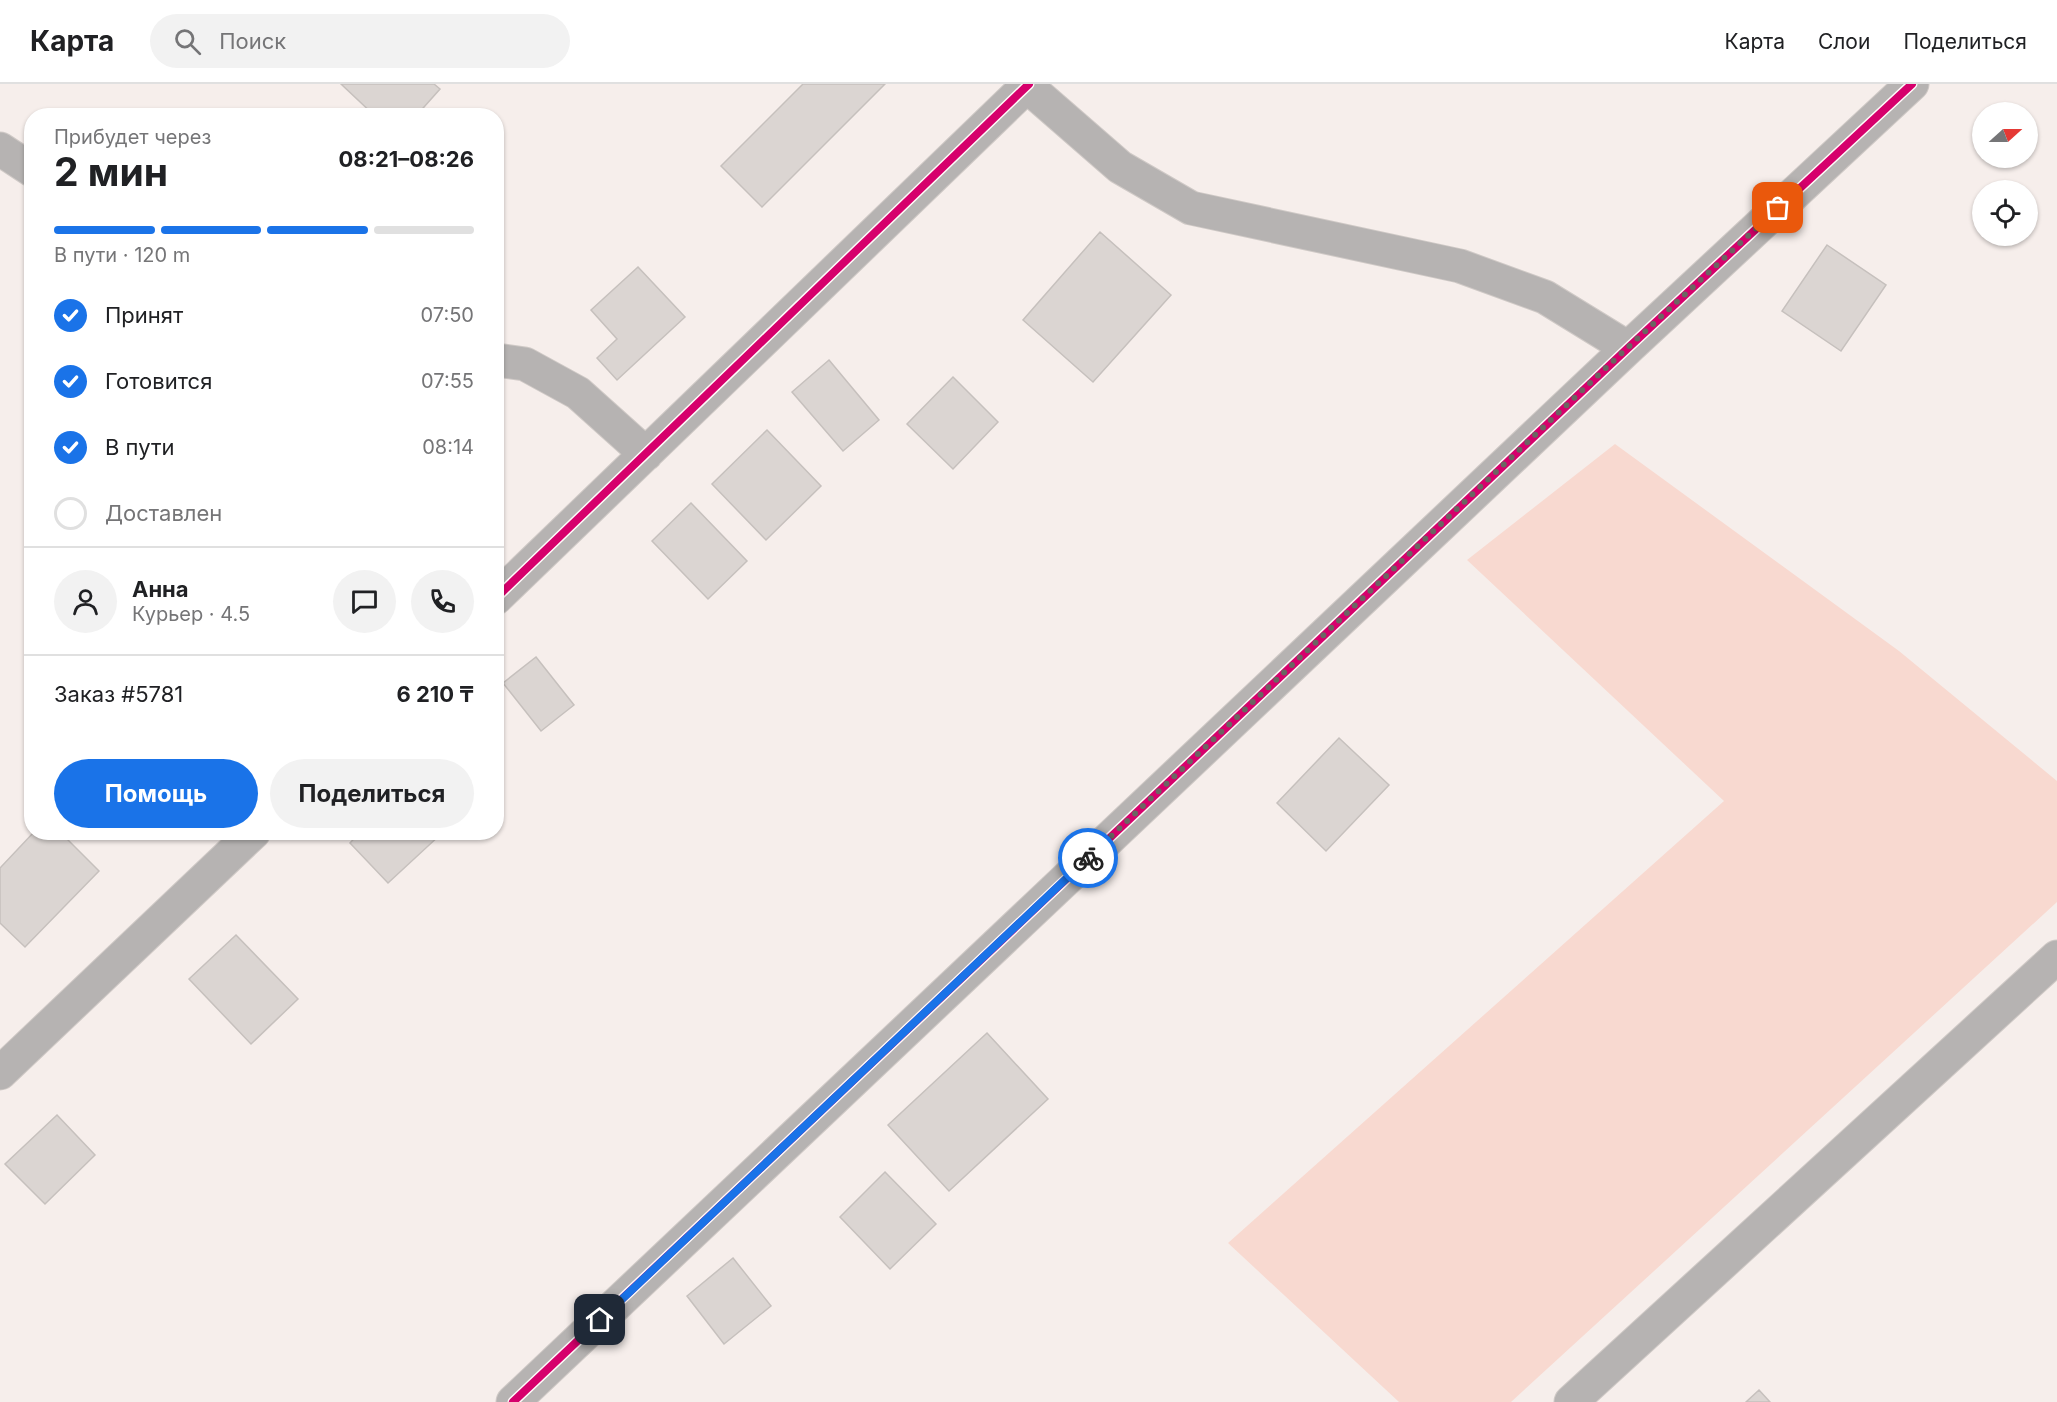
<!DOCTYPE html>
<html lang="ru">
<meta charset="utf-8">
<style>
body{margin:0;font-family:Inter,sans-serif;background:#f2f2f2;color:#202124;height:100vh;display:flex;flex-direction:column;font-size:22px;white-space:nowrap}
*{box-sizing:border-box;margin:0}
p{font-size:20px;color:#757577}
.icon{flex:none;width:33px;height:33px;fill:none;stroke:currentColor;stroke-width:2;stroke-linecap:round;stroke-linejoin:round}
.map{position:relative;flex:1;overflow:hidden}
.details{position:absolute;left:24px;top:24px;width:480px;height:732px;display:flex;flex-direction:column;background:#fff;border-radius:24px;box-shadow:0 2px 4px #0004}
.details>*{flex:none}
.needle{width:39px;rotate:69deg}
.controls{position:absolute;left:1972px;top:18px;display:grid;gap:12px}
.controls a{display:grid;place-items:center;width:66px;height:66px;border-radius:50%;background:#fff;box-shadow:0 2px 4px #0004;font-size:30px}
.pin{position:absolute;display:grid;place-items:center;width:51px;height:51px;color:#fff;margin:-26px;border-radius:12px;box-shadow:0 3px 9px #0006}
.courier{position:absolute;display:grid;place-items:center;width:60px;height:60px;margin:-30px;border:4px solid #1a73e8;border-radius:50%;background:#fff;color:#222;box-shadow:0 2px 8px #0007}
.summary em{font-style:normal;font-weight:700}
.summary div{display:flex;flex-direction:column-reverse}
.summary{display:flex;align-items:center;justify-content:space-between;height:102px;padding:0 30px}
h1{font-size:39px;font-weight:700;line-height:45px}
.bar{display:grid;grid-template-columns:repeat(4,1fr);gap:9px 6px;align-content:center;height:72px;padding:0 30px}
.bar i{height:8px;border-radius:4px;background:#e0e0e0}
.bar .active{background:#1a73e8}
.bar p{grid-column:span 4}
.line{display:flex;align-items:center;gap:15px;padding:0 30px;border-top:2px solid #e0e0e0}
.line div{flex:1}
.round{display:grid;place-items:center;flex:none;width:63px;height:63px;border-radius:32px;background:#f2f2f2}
ol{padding:0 30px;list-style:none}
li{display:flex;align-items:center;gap:18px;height:66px}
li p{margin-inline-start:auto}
li .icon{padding:6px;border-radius:50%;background:#1a73e8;color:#fff;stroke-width:4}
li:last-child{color:#757577}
li i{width:33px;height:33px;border:3px solid #e0e0e0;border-radius:50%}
.cta{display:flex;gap:12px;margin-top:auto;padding:12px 30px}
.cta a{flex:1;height:69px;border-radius:36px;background:#1a73e8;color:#fff;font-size:24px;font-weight:700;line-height:69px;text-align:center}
.cta a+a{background:#f2f2f2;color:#202124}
header{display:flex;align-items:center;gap:36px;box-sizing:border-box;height:84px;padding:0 30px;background:#fff;border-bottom:2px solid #e0e0e0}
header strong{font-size:28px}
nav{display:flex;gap:33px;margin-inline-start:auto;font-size:21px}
.search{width:420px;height:54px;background:#f2f2f2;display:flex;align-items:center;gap:15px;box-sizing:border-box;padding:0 21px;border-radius:33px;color:#757577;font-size:22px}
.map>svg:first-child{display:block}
.green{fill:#f8d9d0}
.building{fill:#dbd5d2;stroke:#c6c0bd;stroke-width:1.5}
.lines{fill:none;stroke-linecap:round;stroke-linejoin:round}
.minor-casing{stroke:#cfc9c6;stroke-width:35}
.minor{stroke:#b6b3b2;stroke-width:33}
.cycleway-casing{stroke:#fffbfa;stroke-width:11}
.cycleway{stroke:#d6006c;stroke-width:8}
.done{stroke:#6b6562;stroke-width:6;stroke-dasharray:0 10.8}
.route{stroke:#1a73e8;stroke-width:8}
</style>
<header>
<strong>Карта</strong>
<div class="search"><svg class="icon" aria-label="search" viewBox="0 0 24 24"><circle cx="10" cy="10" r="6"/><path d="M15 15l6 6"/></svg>Поиск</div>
<nav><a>Карта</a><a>Слои</a><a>Поделиться</a></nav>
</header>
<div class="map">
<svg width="2057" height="1318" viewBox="0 0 2057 1318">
<rect width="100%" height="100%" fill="#f6eeeb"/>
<path class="green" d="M1615,360L1899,567L2057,697V818L1511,1318H1399L1228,1159L1724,717L1467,476Z"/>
<path class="building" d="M341,0H434L440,5L416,32H375Z
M803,0H885L762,123L721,82Z
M1100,148L1171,211L1093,298L1023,236Z
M1827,161L1886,201L1841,267L1782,227Z
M638,183L685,233L617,296L597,274L617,255L591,226Z
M829,276L879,336L843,367L792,308Z
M953,293L998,338L953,385L907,340Z
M767,346L821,402L766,456L712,400Z
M691,419L747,477L708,515L652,457Z
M536,573L574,621L541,647L503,599Z
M1339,654L1389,701L1326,767L1277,719Z
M34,748H60L99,787L25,863L0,839V784Z
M360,748H438L440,751L388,799L350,759Z
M236,851L298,915L251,960L189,895Z
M987,949L1048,1015L949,1107L888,1041Z
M57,1031L95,1071L45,1120L5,1080Z
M885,1088L936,1140L890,1185L840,1133Z
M733,1174L771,1222L724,1260L687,1212Z
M1759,1306L1770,1318H1746Z"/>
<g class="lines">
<g class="minor-casing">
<path id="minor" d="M1027,2L1120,83L1191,124L1460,182L1545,213L1628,264
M0,65L32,86
M496,276L525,280L578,309L646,370
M496,514L1029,0
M0,989L254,748
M513,1318L1628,264L1912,0
M1571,1318L2057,873"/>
</g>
<use href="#minor" class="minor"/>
<g class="cycleway-casing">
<path id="cycleway" d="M496,514L1029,0
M513,1318L1628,264L1912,0"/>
</g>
<use href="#cycleway" class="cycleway"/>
</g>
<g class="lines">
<path class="done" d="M1088,774L1610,280L1778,124"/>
<path class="route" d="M600,1236L1088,774"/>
</g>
</svg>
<div class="controls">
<a><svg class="needle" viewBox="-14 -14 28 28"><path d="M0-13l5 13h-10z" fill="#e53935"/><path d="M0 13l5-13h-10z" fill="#757577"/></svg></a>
<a><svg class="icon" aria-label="locate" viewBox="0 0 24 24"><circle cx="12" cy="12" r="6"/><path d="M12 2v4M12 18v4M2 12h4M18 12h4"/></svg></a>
</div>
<div class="pin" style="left:1778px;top:124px;background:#ea580c"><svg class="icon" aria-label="bag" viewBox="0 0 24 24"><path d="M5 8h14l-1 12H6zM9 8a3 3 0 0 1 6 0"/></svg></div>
<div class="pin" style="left:600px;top:1236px;background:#1f2937"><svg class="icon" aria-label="home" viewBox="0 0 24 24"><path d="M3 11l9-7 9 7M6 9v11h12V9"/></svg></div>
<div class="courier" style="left:1088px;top:774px"><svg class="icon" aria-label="bike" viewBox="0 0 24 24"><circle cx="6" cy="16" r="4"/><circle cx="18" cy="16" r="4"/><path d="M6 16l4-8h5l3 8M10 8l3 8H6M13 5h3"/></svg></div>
<section class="details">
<div class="summary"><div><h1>2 мин</h1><p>Прибудет через</p></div><em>08:21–08:26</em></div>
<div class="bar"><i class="active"></i><i class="active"></i><i class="active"></i><i></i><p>В пути · 120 m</p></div>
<ol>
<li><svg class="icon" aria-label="check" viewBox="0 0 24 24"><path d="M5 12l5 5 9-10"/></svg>Принят<p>07:50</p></li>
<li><svg class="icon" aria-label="check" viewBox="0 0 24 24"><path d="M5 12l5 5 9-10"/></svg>Готовится<p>07:55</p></li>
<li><svg class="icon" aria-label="check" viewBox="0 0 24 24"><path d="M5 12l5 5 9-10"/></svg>В пути<p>08:14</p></li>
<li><i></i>Доставлен</li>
</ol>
<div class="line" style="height:108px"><a class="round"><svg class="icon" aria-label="person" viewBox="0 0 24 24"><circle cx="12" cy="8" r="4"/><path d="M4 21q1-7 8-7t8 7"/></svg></a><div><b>Анна</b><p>Курьер · 4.5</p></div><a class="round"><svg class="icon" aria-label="chat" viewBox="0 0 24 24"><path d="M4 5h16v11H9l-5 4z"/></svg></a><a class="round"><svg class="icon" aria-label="phone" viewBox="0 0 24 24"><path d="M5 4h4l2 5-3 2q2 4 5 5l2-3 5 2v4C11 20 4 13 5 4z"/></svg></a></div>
<div class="line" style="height:78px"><div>Заказ #5781</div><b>6 210 ₸</b></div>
<div class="cta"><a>Помощь</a><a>Поделиться</a></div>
</section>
</div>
